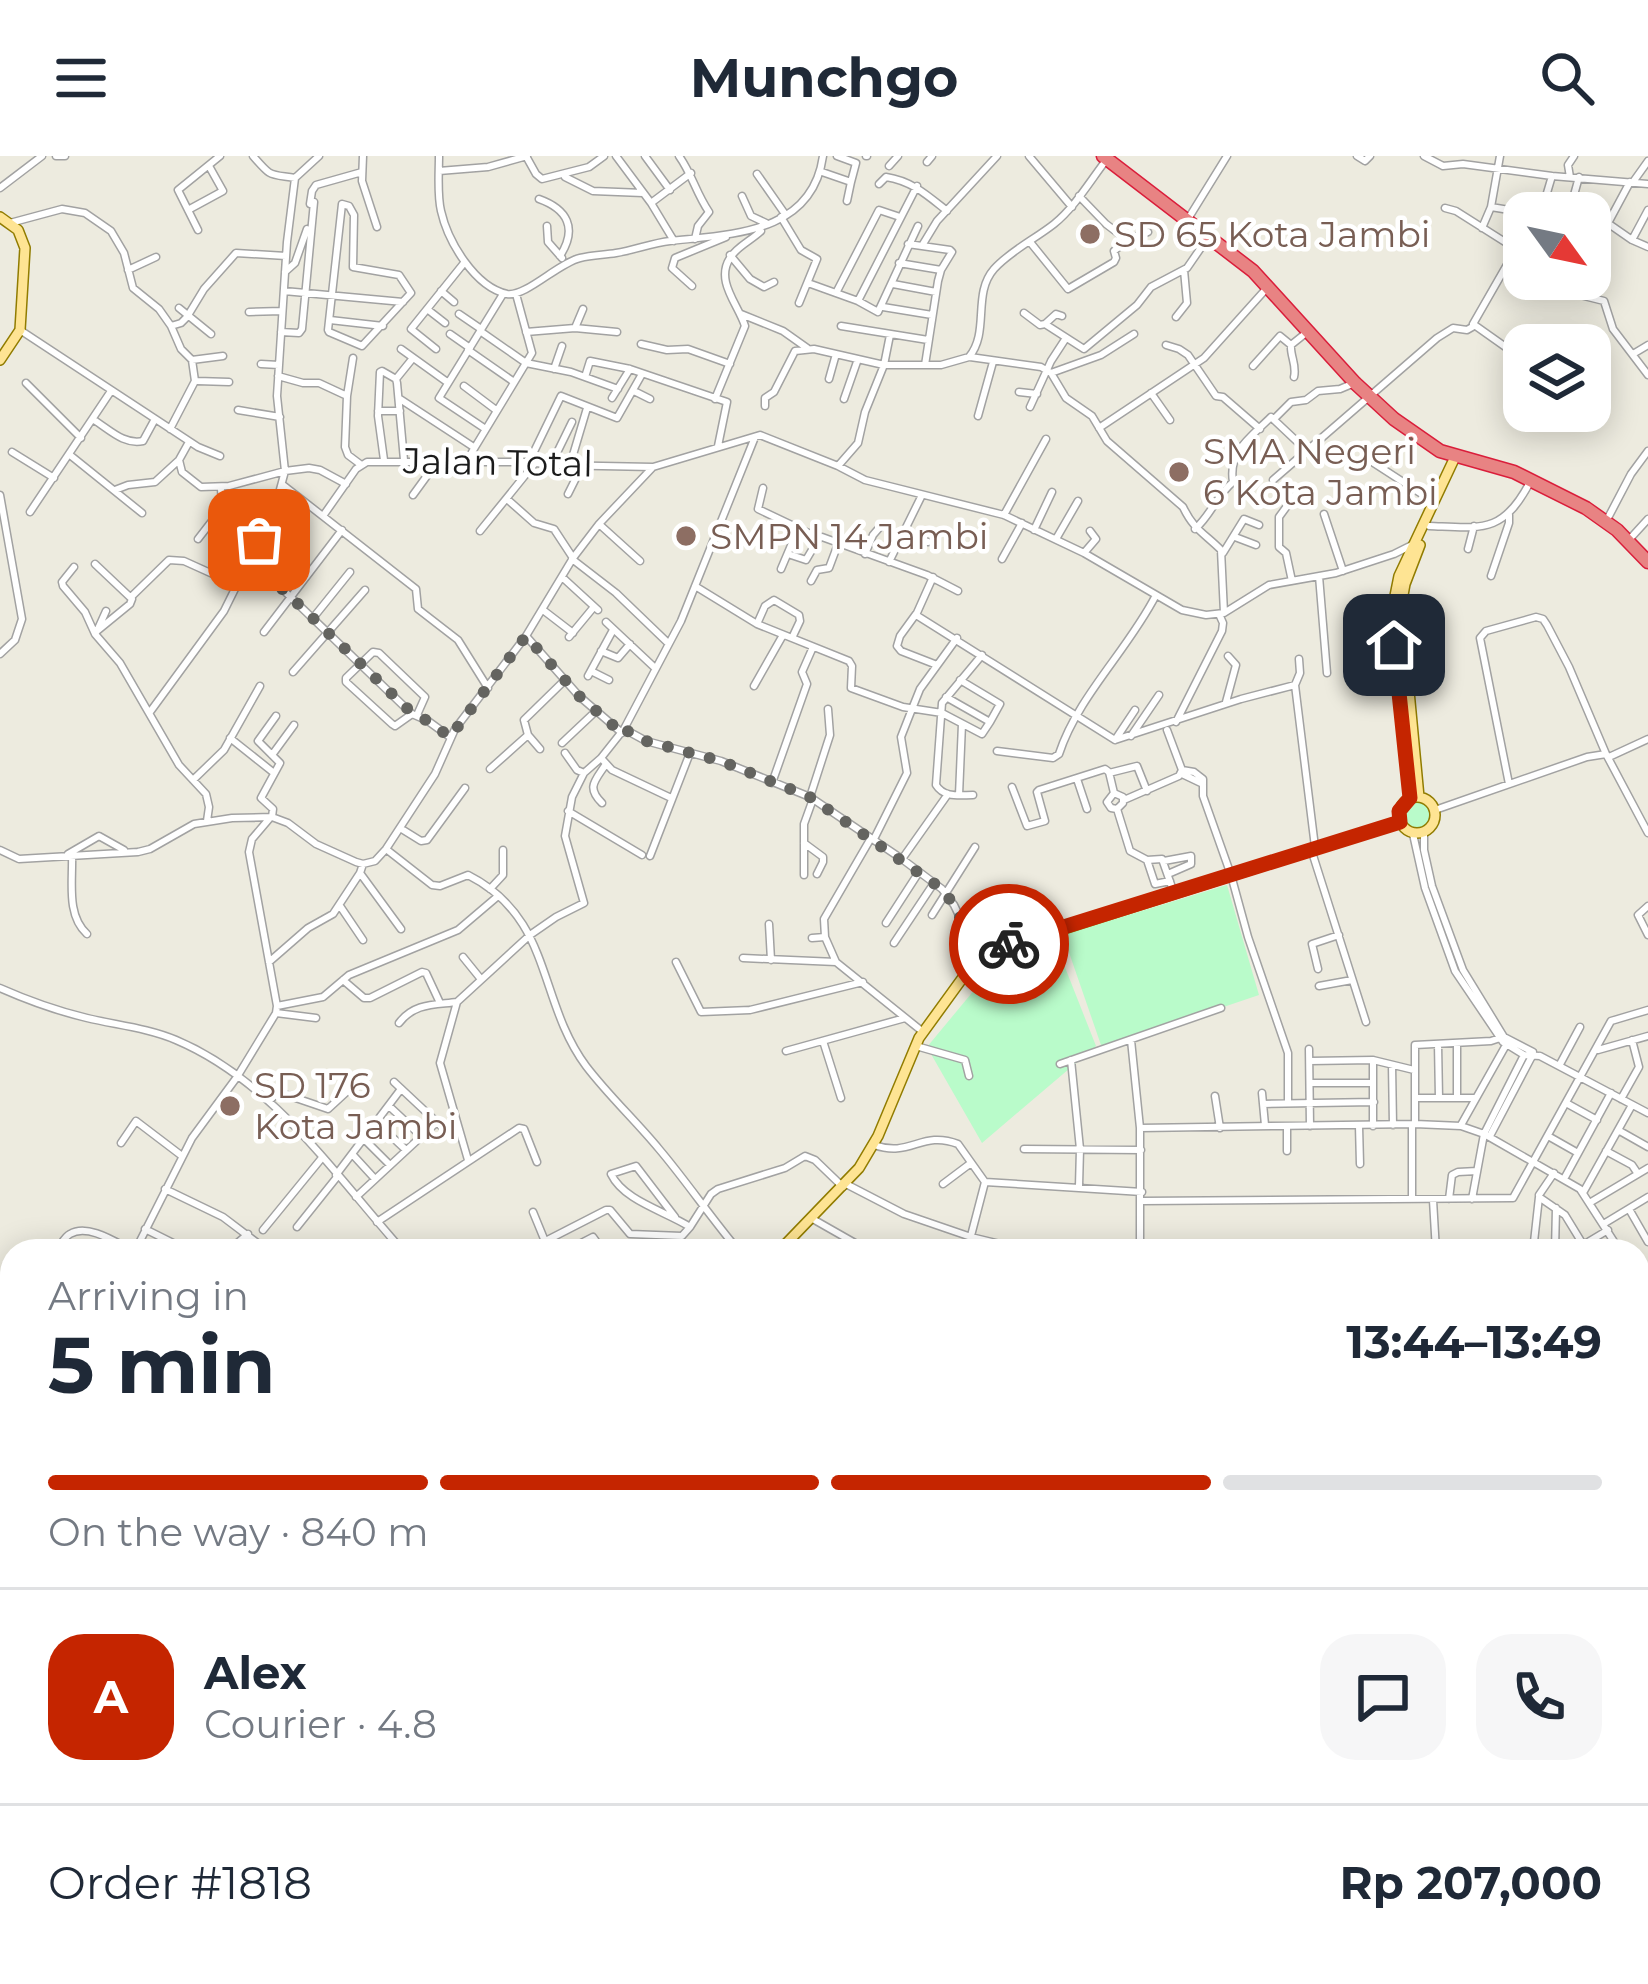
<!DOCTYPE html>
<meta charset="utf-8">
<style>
body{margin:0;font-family:Montserrat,sans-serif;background:#f6f6f7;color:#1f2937;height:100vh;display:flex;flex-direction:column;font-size:45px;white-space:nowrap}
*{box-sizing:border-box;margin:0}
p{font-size:39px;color:#747a83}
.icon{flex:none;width:66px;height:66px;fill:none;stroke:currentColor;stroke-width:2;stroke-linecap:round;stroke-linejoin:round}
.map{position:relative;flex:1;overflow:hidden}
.drawer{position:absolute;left:0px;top:1083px;width:1650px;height:747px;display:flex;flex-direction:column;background:#fff;border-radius:36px 36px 0 0;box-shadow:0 6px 30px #0003}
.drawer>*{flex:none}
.needle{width:78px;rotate:123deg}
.buttons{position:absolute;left:1503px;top:36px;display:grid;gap:24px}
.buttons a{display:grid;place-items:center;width:108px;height:108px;border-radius:24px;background:#fff;box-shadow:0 6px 30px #0003;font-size:60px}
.pin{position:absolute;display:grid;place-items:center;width:102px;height:102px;color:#fff;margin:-51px;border-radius:24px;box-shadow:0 6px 18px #0006}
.courier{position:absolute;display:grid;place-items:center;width:120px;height:120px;margin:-60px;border:9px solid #c52500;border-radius:50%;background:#fff;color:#222;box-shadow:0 3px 15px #0007}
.summary em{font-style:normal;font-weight:700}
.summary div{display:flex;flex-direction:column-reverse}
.summary{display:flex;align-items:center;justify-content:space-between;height:204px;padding:0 48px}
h1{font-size:78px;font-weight:700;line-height:90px}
.bar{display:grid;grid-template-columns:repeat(4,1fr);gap:18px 12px;align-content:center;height:144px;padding:0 48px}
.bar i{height:15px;border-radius:9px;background:#e0e1e3}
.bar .active{background:#c52500}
.bar p{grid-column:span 4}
.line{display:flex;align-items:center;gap:30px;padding:0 48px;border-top:3px solid #e0e1e3}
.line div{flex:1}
.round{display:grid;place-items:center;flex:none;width:126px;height:126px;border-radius:36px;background:#f6f6f7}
header{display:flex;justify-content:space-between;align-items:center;height:156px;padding:0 48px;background:#fff;font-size:54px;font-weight:700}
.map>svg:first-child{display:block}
.park{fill:#b9fbca}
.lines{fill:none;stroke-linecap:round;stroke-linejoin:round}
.stream{stroke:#9ec3dd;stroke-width:3}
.minor-casing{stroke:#a2a2a2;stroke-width:9}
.major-casing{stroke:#917c00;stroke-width:12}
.highway-casing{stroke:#da1e3b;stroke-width:15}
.minor{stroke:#fff;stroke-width:6}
.major{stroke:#fee493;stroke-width:9}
.highway{stroke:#e88383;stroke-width:12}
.done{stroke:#646460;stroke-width:12;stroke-dasharray:0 21.6}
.route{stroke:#c52500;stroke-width:15}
.education-dot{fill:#8d6e63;stroke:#fff;stroke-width:4.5}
.labels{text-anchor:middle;stroke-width:9;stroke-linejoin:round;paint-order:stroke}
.education-label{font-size:36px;fill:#785e54;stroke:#fff;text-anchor:start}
.street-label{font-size:36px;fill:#1b1b1b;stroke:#fff}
</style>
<header><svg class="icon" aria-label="menu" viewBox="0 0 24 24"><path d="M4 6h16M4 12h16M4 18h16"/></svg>Munchgo<svg class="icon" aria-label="search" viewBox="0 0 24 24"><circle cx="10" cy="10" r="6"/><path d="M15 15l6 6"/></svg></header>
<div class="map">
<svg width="1648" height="1828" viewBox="0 0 1648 1828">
<rect width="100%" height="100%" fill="#edebdf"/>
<path class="park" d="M1405 659a13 13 0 1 1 26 0a13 13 0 1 1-26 0Z
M1227,729L1259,839L1102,892L1063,779Z
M1055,786L1096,890L982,987L927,891L995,809Z"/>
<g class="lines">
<path class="stream" d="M0,1706L11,1698
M0,1725L12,1738"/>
<g class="minor-casing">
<path id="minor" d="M56,0H65
M253,0C272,22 269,18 295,22
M363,0L362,25L377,71
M439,0C439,17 437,38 441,55C448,86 475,131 507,138C526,141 558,107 580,102C592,99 604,99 616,97C635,94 652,87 670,85C732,78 812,78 823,0
M526,0L536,18L542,23L589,11L604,0
M616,0L651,47L674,85
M645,0L670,34
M679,0C692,18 696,37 709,56L698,70L695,83
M837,0L856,7L851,26
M866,0H867
M1029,0L1072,51
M1357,0L1365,5L1370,0
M1424,0L1443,10L1463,8L1552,20L1648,28
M927,6L932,0
M889,10L898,0
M439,15L488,11L527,0
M822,16L851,26L847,45
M757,18L785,58
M565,21L593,35L643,37
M1570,21L1568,9L1574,0
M1633,26L1648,5
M879,28L886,21C912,25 927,39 947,55
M0,32L42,0
M742,40L751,60L766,67
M1079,40L1106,68L1127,84
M539,43C567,53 578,72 560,100
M651,47L691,17
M310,48L312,35L316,29L362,16
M342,48L349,50L354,59L353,111L399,119L411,137L362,190L329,176L328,174Z
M1491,51L1527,57
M1445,52L1456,55L1524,98
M188,54L223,35L209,10
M1541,57L1552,20
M1569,57L1579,21
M781,61L801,94L817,103L799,147
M1188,63L1227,0
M1590,64L1596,59L1632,84L1648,91
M10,67L62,53L85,57L111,75L124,97L133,132L159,153L171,170L181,193L192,204L195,225L170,273
M1608,67L1630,26
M547,70L548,86L562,102
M1482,72L1491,51L1500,0
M198,74L178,34L220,0
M1633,82L1648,54
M1030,86L1068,133L1114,106L1116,102L1114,95L1127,84L1148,76
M908,88L950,94L952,96L941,114L938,125L925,209
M923,88L937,65L997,0
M1516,93L1473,168L1514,197L1528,176
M730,99L750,123L764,131L774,126
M899,107L941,114
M128,114L156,101
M285,116L295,107L307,73
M1557,123L1580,139L1604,145L1613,173L1648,219
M808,127L858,145L878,156L918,70
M893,128L936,136
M692,130L672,112L675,102L726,81
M284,135L403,146
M441,135L454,146
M836,137L879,54L900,61
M858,145L917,30
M883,151L932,159
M179,152L211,178
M427,153L445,167
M249,156L282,155
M1024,157L1040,169L1045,168L1084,193L1137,149L1151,131L1187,112L1207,83
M459,158L481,173
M741,158L783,175L807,192
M1176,161L1187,147L1184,114
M330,164L383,170
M1045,168L1056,158L1062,160
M171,170L181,167L187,161L204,133L236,97L286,100
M841,170L928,184
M575,172L583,153
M20,174L198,291L220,300
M480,175L526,207L571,216L618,233
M281,176L299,177L302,173L314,46
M526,176L575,172L617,176
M450,178L470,192
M641,188L667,194L688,193L730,208
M1166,189L1179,193L1188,199L1216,240L1223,241L1260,273
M1291,189C1290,200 1297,209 1294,221
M401,193L447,226
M436,193L411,173L464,107
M468,194L514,226
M1633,198L1648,189
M970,201L1041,211L1051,217L1101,199L1134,178
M353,202L347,240L345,291L348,299L360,308
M192,204L223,200
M261,208L279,209
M1253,210L1280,180L1291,189L1306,177
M554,213L562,190
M1051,217L1066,242L1092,260L1107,285L1183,351C1194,374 1204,377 1221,394L1224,457
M278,220L303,227H319L347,240
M585,221L590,205L630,213L727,246L718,290
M396,223L413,202
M829,223L836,198
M197,225L229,226
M26,227L81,282
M464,230L496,254
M634,235L650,243
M1019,236L1037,238
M1151,237L1170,264
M612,242L630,213
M400,243L472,290
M715,243L745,170C738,148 715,125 730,102C736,91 752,84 761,75
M844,243L858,203
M765,250V242L774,236L795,195L814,193L884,209L890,179
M1030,251L1051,205L1066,182
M238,254L280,261
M378,255H400
M978,260L993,206
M1275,262L1291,246L1306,244L1318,235L1340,233L1352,228
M94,264C110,274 124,289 143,285L155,263
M484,272L439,242L503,138
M1099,272L1204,202L1266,133
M189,286L179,304L182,316L201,331L229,330L285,315L309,312L320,314L346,328
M12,296L54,322
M70,299L142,357
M1366,302L1434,346
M384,304L378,260L380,216L382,215L396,223L397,227L404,304
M466,306L532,197L516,138
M529,306L561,240L617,262L642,218
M551,309L572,266
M570,309L587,252
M838,310L858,287L865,256L884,209H941L969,201C990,176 972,138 994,113C1010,95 1035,83 1054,68C1075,51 1090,25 1107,3
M1273,324L1437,182L1453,172L1467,174L1474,170
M283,329L416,433L418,453L458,484L488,532
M221,332L222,352L265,373
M763,332L758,353L819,382
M115,334L128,329L155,326L179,304
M568,338L583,308
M0,339L22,463L15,484L0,498
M413,339L437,306
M507,343L534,367L554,373L573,402
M30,356L111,235
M1324,358L1343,415
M1004,359L1046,283
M323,360L356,313L367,306H529L551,309L653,311
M1609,360L1631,318L1648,295
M599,368L640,405
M1429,370C1482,372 1503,378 1530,326
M1195,373C1211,359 1217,339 1233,326C1228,295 1250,282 1271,261L1306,294
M1034,374L1052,336
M480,375L535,307
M903,379L928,386
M1235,381L1256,389
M198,383L222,352
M1056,383L1078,345
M1627,386L1648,363
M1468,393L1474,370
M1084,397L1096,383L1090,375
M1223,397L1244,363L1259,369
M788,398L806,404L819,382L822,381L927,419L958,435
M865,398L873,379L879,372
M250,402L412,558L428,565L450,581
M572,403L616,437L668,487
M1002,403L1022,367
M889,406L922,339
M95,408L132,443L130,448L97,475
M74,411L62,426L63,430L85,456L95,478L120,507L179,609L206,638L209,651L207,665
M781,413L798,373
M1319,420L1327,517
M1491,420L1509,367V359
M562,421L598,454
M933,421L916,459L1115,584L1241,543L1295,529
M811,425L817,414L829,412L838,388
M1292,425L1286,397L1279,391V361L1298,335
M695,430L757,468L849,505L852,510L851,532L903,551L942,557L982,578L990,566L946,541
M131,441L169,404L184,405L237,429
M543,454L573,477
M916,458L900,480L897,490L901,495L937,509
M313,462L350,416
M606,466L655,512
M757,468L765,450L774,444L799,459L800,465L792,482
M97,475L106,455
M264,476L342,374
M526,480L579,540L622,577
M569,481L593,452
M601,495L618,502L630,488
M1299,503L1300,517L1295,529L1315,691
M591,515L609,524
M293,516L365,434
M588,520L613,474
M960,524L1000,548L990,566
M754,530L783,479
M1226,546L1236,509L1228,500
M150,556L224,455L275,352L285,315L277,240L287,86L295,22L319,0
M412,558L395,570L392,568L346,526V522L373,496L379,497L425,541L417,559
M1176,566L1222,475L1223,467L1219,458
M624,573L646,585L721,605L810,641L902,703L942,733L954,749L980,803
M1167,574L1182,614
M1131,580L1159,539
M230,582L274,617
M1115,584L1135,554
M562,587L596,555
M540,593L528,579L524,564L565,524
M997,595L1053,602L1059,598C1078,540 1128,494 1156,439
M565,597L577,614L584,617
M272,599L294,569
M1609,601L1648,583
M601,602L612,614L669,641
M490,613L528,579
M1109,617L1137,610L1147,635
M1182,618L1203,628
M1077,623L1087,653
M193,624L224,594L260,530
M772,627L807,528L802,516L813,491
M1509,628L1480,482L1486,475L1536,461L1543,463L1547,469L1569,511L1606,598L1648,677
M1012,631L1027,670L1045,665L1037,636L1039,634L1105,613L1109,616L1114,637L1123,641V647L1117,653L1111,652L1107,646L1114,637
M959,639L962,568
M973,639C959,639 944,642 936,629L942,547L982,499
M810,641L830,579L828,553
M1124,644L1179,620L1182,614L1194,616L1203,623V640L1231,719L1248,781L1288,897V947
M602,647C586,631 595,625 606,608
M1117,653L1130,695L1147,704L1162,703L1174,737
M1435,654L1587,601L1606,598
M568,655L642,699
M272,661L273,653L261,642L280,607L258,585L276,560
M400,672L421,685L427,684L465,632
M1424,677V694L1432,730L1463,814L1504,881L1533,896L1532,901
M1413,678L1425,732L1455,815L1503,886L1524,899L1540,900
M871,682L824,763L825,781L836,806L923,876
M874,683L907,617L901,581L912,553L920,533L957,482
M804,687L823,701V706L817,718
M386,693L432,729L440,730L468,719C553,762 537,844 586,910C608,939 636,965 659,993C687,1026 711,1062 739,1095
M1311,693L1366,866
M0,694L19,703L138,696L150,693L194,668L232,662L272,661L288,667L316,688L356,706L363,708L375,705L386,693L435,618L455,573L526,480L573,402L599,368L653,311L760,279L838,310L865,324L1004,359L1084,397L1182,454L1206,459L1224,457L1269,429L1336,417L1394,398L1412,389
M68,698L99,680L124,694
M72,699C73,725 66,759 87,778
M650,700L690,597
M902,703L948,638
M1147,704L1155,728L1170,725
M1164,705L1191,700V708L1168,718
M360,717L401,773
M804,719V668L813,643
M490,733L503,719V694
M340,750L363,784
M1648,750L1638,759L1648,779
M932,759L975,691
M886,767L919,716
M769,768L771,804
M812,782L825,781
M894,787L934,727
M463,801L480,822
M743,802L836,806
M269,806L308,772L333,758L360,717L363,708
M676,806L701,856L750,854L863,826
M1318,813L1312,788L1339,779
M343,824L364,842H370L422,816L426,817L440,847
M1319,830L1352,824
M0,832C27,844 58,855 87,862C116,869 148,872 176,884C273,925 335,1019 403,1095
M277,850L323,841L349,819L458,774L498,740
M276,857L316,862
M399,867C414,847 434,849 457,846
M1131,884L1140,972V1095
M823,885L841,942
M1457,887V942
M1438,888L1439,942
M916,890L965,904L969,920
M1309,893L1310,970
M1598,894L1648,880
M786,895L905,862
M1540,900L1648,957
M1071,904L1080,993L1079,1030
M1310,905L1373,904L1414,914
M1060,908L1221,852
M1392,909L1393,969
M1559,910L1580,871
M394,926L441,970
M1311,927H1373
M1262,937L1265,969
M1215,940L1220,972
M1415,942H1476
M1621,943L1639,911L1632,884
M270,944L277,937H281L328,953L353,930
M1566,947L1597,964
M1263,948L1374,946
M389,950L421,980
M376,966L406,994
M1412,968V1042
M1415,968V889L1491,885L1500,882
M1461,969L1506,889
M1359,970L1360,1008
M1373,970V904
M1140,972L1415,968L1461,970L1484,978L1580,1033L1620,1095
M1618,974L1648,991
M1490,980L1531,902
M1548,980L1578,997
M364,983L390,1009
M121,987L136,965L182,1000
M874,989C911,1002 921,974 958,988L985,1026L1142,1036
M1024,993L1141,994
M1287,995V971
M1606,995L1632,1009L1638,1018
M353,999L375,1023
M468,1004L440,907L457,846L530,779L556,761L584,747L565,680L572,641L584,617L601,602L624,573L681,465L755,281
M336,1019L401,933
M1564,1023L1611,937
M846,1028L904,1058L971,1081L1029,1095
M943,1028L971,1007
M165,1033L223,1061L268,1095
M1584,1035L1632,949
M1539,1039L1554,1017
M356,1041L437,966
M1449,1043L1452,1019L1458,1016L1477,1015
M1472,1043L1484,978L1523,901
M1433,1044L1436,1095
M1142,1045L1513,1042L1611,865L1648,854
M1591,1046L1648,1012
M1629,1053L1648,1086
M533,1056L549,1095
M675,1061L636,1010L611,1018C624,1045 665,1055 690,1071L711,1038L718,1033L785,1012L805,1000L815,1004L843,1031
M811,1062L869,1095
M377,1066L519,972L524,973L537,1006
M1605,1067L1648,1041
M297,1071L337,1021
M145,1073L189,1095
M263,1074L321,1003
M494,1088L499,1095
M1583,1089L1608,1074
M1533,1090L1547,1095
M56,1095C61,1089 64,1081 70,1078C88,1067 117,1087 133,1095
M135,1095L192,982L237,921L276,857L277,850L249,696L252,683L269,663
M228,1095L248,1078
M526,1095L606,1054H610L630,1078L682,1080L690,1071
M566,1095L593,1081L603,1095
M967,1095L985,1026
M1533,1095L1539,1041L1565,1059L1587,1095
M1555,1095L1556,1052
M1638,1127L1648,1144
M0,1148L12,1142
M1638,1156L1648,1160
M0,1171L12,1164
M0,1186L12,1180
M0,1205L12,1221
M0,1217L12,1211
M1638,1243L1648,1258
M0,1273L12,1281
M1638,1285H1648
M0,1352L12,1350
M1638,1385L1648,1400
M0,1409L12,1396
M1638,1502L1648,1483
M1638,1529L1648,1510
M0,1559L12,1552
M0,1637L12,1646
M1638,1640L1648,1628
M0,1758L5,1757L12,1762
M1638,1759L1648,1761
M58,1818L73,1825L72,1828
M260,1818L278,1828
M528,1818L569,1828
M639,1818L657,1828
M1006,1818L1013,1828
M1106,1818L1113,1820L1119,1818
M1228,1818L1239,1828
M1407,1818L1411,1828
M1546,1818L1552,1828
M0,1819L7,1807
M484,1820V1818
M932,1824L939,1818
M141,1825L143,1818
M47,1828L52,1818
M123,1828L129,1818
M208,1828L212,1818
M311,1828L318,1818
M369,1828L376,1818
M451,1828L459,1818
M573,1828L576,1818
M803,1828L808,1818
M1248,1828L1285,1818
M1493,1828L1504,1818"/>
</g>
<g class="major-casing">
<path id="major" d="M0,61L18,74L25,92L20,174L0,204
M1399 659a18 18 0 1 1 36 0a18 18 0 1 1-36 0Z
M1419,641L1401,450L1405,428L1420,389
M1410,642L1394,499V445L1399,420L1455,301
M779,1095L859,1012L878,980L919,882L964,820L980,803L997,793L1054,776L1400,666
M731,1818L733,1828"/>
</g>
<g class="highway-casing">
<path id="highway" d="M1103,0L1253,115L1355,227L1394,263L1440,295L1514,316L1586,352L1617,374L1648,406"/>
</g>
<use href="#minor" class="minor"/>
<use href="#major" class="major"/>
<use href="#highway" class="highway"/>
</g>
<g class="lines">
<path class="done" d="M259,384L250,402L412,557L428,565L450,581L526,480L579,540L622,577L624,573L646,585L721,605L810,641L942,733L954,749L980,803L1009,788"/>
<path class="route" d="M1009,788L1400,666L1399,655L1410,642L1394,489"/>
</g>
<g class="education-dot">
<circle cx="1090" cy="78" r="12"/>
<circle cx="1179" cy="316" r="12"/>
<circle cx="686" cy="380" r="12"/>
<circle cx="230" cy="950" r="12"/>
</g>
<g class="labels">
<g class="education-label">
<text x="1114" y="91">SD 65 Kota Jambi</text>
<text x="1203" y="308">SMA Negeri<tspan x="1203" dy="41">6 Kota Jambi</tspan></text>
<text x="710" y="393">SMPN 14 Jambi</text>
<text x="254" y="942">SD 176<tspan x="254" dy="41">Kota Jambi</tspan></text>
</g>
<g class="street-label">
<text transform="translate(498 306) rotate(1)" y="13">Jalan Total</text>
</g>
</g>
</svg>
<div class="buttons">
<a><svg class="needle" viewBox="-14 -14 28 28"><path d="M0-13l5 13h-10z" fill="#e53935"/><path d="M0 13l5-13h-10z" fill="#747a83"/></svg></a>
<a><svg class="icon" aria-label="layers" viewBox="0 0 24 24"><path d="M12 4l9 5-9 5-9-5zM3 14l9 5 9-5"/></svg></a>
</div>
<div class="pin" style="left:259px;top:384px;background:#ea580c"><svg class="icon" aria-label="bag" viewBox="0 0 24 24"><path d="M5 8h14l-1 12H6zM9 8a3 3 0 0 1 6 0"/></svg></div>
<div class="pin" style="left:1394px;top:489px;background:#1f2937"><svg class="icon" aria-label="home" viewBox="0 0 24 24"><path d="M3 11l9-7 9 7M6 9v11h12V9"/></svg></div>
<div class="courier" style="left:1009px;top:788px"><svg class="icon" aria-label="bike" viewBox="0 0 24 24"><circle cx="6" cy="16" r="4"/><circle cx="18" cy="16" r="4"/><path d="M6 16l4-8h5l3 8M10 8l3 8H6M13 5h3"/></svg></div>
<section class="drawer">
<div class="summary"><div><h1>5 min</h1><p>Arriving in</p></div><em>13:44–13:49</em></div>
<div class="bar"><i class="active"></i><i class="active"></i><i class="active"></i><i></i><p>On the way · 840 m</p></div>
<div class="line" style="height:216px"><b class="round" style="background:#c52500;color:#fff">A</b><div><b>Alex</b><p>Courier · 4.8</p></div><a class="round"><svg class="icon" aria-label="chat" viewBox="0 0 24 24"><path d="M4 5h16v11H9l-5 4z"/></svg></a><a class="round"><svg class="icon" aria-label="phone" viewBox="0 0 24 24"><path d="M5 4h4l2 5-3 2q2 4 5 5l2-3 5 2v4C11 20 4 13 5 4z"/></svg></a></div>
<div class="line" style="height:156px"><div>Order #1818</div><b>Rp 207,000</b></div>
</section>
</div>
